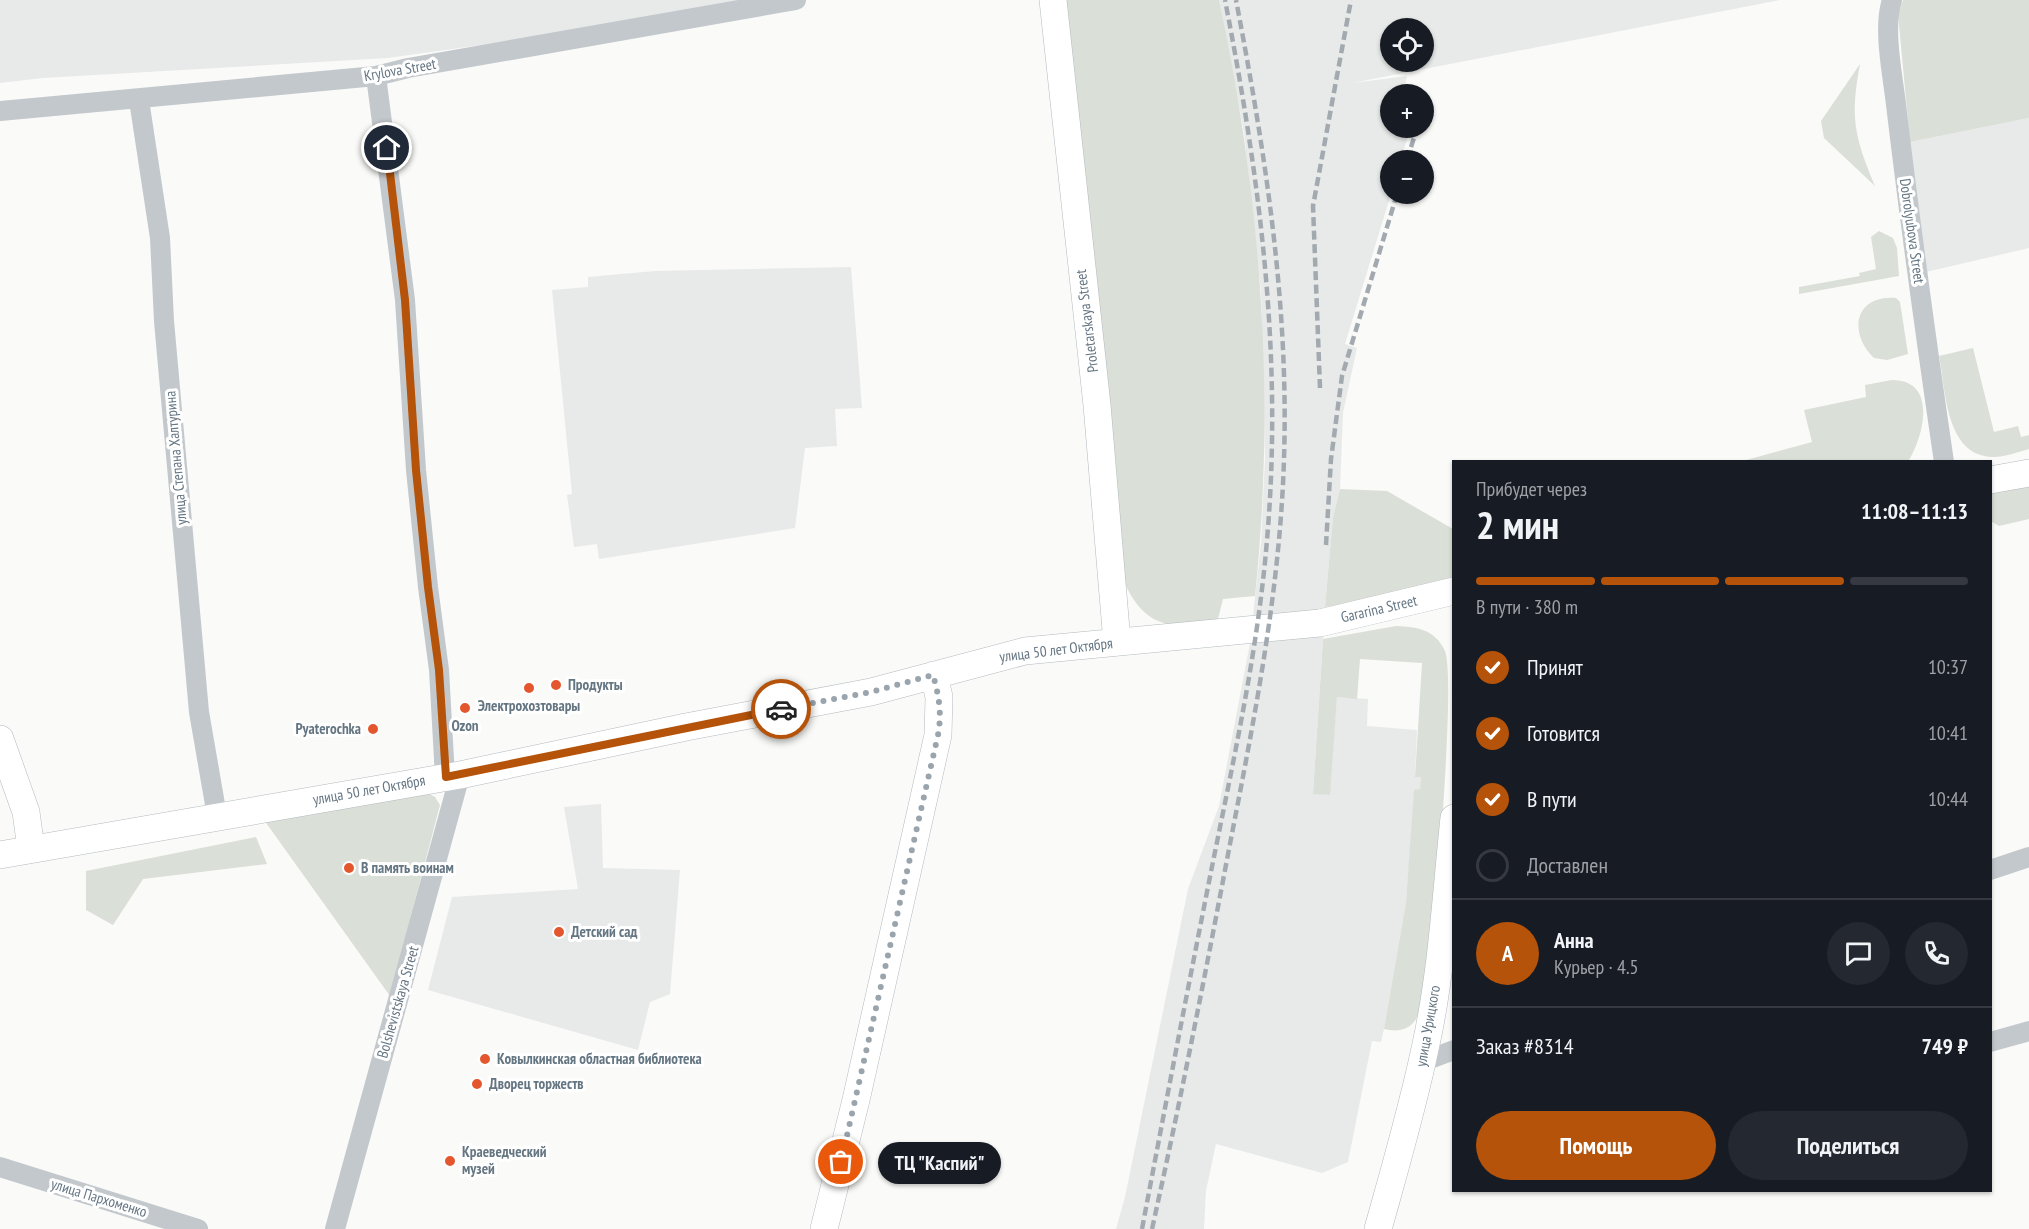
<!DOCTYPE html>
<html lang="ru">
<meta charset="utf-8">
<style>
body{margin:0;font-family:"PT Sans Narrow",sans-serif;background:#242831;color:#f1f3f6;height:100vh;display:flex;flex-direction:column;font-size:22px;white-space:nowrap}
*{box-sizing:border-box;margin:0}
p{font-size:20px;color:#9ea1a6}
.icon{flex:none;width:33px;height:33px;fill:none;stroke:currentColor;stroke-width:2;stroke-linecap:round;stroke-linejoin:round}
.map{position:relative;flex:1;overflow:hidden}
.panel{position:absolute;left:1452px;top:460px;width:540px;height:732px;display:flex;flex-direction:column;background:#171b24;border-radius:0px;box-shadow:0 2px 4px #0004}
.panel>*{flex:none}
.controls{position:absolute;left:1380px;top:18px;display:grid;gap:12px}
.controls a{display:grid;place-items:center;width:54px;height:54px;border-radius:50%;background:#171b24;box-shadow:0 2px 4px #0004;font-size:30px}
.pin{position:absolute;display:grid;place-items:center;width:51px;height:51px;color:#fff;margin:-26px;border:3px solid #fff;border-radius:50%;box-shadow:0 2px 6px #0007}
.courier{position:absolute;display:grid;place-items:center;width:60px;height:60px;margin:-30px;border:4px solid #b45309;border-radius:50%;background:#fff;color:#222;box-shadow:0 2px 8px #0007}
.bubble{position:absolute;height:42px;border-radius:21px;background:#171b24;box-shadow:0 2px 4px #0004;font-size:20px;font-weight:800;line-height:42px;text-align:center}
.headline em{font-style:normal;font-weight:800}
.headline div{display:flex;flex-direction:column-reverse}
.headline{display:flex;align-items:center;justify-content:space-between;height:102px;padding:0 24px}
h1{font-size:39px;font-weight:800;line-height:45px}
.bar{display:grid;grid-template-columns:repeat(4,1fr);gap:9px 6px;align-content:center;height:72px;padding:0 24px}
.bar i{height:8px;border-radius:4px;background:#363941}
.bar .current{background:#b45309}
.bar p{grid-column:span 4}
.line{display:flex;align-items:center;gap:15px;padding:0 24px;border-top:2px solid #363941}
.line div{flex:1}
.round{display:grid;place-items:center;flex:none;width:63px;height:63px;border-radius:32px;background:#242831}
ol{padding:0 24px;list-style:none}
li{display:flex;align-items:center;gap:18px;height:66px}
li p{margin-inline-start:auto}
li .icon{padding:6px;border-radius:50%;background:#b45309;color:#fff;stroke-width:4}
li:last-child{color:#9ea1a6}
li i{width:33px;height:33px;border:3px solid #363941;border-radius:50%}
.cta{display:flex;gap:12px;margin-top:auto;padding:12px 24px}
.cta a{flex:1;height:69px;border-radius:36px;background:#b45309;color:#fff;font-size:24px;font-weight:800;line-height:69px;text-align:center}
.cta a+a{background:#242831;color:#f1f3f6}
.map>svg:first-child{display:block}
.built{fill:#e8e9e9;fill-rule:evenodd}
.green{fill:#dadfd7}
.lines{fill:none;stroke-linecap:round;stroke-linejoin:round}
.secondary-casing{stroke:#b3babf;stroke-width:28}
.street{stroke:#c3c8cc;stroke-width:20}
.secondary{stroke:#fff;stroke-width:27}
.rail{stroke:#a2aab0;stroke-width:4.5;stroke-dasharray:9 4.5;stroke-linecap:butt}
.done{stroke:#99a4ac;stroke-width:6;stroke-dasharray:0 10.8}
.route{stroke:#b45309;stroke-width:8}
.poi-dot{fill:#e4572e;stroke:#fff;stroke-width:2}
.labels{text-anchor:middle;stroke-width:6;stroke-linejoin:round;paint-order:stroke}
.street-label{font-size:15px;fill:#657683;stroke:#fff}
.poi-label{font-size:15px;font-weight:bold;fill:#657683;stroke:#fff;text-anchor:start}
</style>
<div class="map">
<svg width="2029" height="1229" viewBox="0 0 2029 1229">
<rect width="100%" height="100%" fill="#fafaf8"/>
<path class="built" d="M0,0H746L617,26L388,58L43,78L0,83Z
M1219,0H1780L1352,83L1407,76L1403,94H1390V128H1410L1401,160H1390L1391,194L1345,344L1357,348L1343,413L1340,489L1333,517L1325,607L1313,793L1329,795L1337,697L1368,699L1367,726L1417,730L1415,776L1421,777L1420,790H1415L1406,902L1384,1029L1381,1042L1372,1041L1348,1162L1322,1173L1216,1144L1206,1191L1204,1229H1116L1125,1197L1188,889L1219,806L1250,643L1261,543L1265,458L1261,292L1244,132ZM1390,28H1424V62H1390Z
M2029,118V248L1926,272L1910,142Z
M851,267L862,408L835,409L837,446L805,448L795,528L599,559L597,544L574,547L567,495L572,494L552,290L588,287V277L655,271Z
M601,804L603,868L680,870L670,994L650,1002L638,1050L428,990L452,897L578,889L564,807Z"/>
<path class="green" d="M1064,0H1219C1261,195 1276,397 1255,596L1223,599L1217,623C1174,627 1148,631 1126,586Z
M1903,0H2029V118L1910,142L1898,14Z
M1860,64C1850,117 1854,136 1875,186L1824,138L1821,121Z
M1879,231L1893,238L1897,248L1899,276L1799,294V287L1860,276L1859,273L1876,269L1871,237Z
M1896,298L1900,302L1908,354L1887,360L1874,358C1848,333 1854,295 1896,298Z
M1973,348L1994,432L2018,426L2021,437L2029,435V449C2018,452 2005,457 1993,457C1945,456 1946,390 1939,356Z
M1892,380C1938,380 1924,436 1908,462H1739L1812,442L1804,410L1866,397L1865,385Z
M2029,482V519L1999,526L1992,522L1991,489Z
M1340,489L1387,491L1453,529V581L1352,604L1325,607L1333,517Z
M1396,626C1417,627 1435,629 1445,651C1457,679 1432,992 1416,1019C1409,1031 1396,1032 1384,1029L1406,902L1414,790L1420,789L1421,777H1415L1422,663L1360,659L1357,699L1337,697L1330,795L1313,794L1323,639Z
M426,792L435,797L440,805L390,996L264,820Z
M256,837L267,864L143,879L113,925L86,910V871Z"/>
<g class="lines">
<g class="secondary-casing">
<path id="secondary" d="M1053,0L1097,405L1117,642
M1990,480L2029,473
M0,739L26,812L31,849
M0,855L460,775L686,727L871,692L1025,651L1320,623L1454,591
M824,1229L856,1100L938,735L939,697L934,675
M1378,1229C1395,1168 1413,1107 1426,1044C1442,971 1446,893 1454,818"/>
</g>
<path class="street" d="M1892,0C1882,30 1894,81 1897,113C1911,230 1927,346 1944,462
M376,76L405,300L416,470L428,587L439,670L445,777
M139,100L160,238L164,321L199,712L217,816
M0,111L376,76L408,68L796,0
M1990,870L2029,857
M1990,1042L2029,1031
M1422,1062L1454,1050
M0,1167L198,1229
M335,1229L460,775"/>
<use href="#secondary" class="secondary"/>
<path class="rail" d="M1407,160L1417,128
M1320,388L1313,206L1351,0
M1326,545L1331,459L1342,376L1397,194
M1142,1229C1163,1118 1184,1008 1206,897C1229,779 1257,661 1267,540C1283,356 1260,180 1225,0
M1152,1229C1180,1103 1205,976 1229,849C1254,720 1280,591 1284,459C1289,303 1265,152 1236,0"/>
</g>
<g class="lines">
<path class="done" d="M781,709L871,692L933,675C939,696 942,713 938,735L841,1162"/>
<path class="route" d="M387,148L405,300L416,470L428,587L439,670L446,777L781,709"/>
</g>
<g class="poi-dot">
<circle cx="556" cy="685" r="6"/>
<circle cx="529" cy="688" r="6"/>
<circle cx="465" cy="708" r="6"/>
<circle cx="373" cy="729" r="6"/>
<circle cx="349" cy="868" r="6"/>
<circle cx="559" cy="932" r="6"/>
<circle cx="485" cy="1059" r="6"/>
<circle cx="477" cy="1084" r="6"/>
<circle cx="450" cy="1161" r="6"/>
</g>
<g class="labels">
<g class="street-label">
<text transform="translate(400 70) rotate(-10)" y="5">Krylova Street</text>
<text transform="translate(1912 231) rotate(82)" y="5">Dobrolyubova Street</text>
<text transform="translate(1087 321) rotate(-97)" y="5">Proletarskaya Street</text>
<text transform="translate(176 458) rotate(-95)" y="5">улица Степана Халтурина</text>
<text transform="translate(1379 609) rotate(-13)" y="5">Gararina Street</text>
<text transform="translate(1056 650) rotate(-7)" y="5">улица 50 лет Октября</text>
<text transform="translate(369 790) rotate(-10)" y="5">улица 50 лет Октября</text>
<text transform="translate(398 1002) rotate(-74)" y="5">Bolshevistskaya Street</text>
<text transform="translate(1428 1026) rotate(-80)" y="5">улица Урицкого</text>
<text transform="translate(99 1198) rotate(17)" y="5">улица Пархоменко</text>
</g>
<g class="poi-label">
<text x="568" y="690">Продукты</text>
<text x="529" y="711" text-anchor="middle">Электрохозтовары</text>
<text x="465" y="731" text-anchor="middle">Ozon</text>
<text x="361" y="734" text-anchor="end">Pyaterochka</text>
<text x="361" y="873">В память воинам</text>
<text x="571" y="937">Детский сад</text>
<text x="497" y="1064">Ковылкинская областная библиотека</text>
<text x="489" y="1089">Дворец торжеств</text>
<text x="462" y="1157">Краеведческий<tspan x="462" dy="17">музей</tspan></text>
</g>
</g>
</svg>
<div class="controls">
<a><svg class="icon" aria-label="locate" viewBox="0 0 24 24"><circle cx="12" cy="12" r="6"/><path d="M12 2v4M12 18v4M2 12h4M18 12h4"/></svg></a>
<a>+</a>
<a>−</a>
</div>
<div class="pin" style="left:841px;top:1162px;background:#ea580c"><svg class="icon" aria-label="bag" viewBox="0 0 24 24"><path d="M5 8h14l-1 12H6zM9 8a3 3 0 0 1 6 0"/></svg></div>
<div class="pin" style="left:387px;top:148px;background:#1f2937"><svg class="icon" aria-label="home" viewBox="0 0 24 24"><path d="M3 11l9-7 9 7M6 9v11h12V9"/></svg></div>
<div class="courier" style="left:781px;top:709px"><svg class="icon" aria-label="car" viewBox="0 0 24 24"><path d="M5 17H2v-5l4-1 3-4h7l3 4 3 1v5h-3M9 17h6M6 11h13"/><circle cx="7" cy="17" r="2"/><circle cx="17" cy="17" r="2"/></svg></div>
<div class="bubble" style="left:878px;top:1142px;width:123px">ТЦ &quot;Каспий&quot;</div>
<section class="panel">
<div class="headline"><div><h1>2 мин</h1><p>Прибудет через</p></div><em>11:08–11:13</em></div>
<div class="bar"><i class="current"></i><i class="current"></i><i class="current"></i><i></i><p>В пути · 380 m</p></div>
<ol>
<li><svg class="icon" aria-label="check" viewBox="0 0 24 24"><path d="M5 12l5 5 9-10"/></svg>Принят<p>10:37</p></li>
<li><svg class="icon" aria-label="check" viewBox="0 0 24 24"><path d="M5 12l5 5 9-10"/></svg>Готовится<p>10:41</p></li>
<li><svg class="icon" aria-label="check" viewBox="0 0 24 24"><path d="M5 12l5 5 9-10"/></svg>В пути<p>10:44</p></li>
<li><i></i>Доставлен</li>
</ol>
<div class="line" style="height:108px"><b class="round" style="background:#b45309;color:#fff">А</b><div><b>Анна</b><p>Курьер · 4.5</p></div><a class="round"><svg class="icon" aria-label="chat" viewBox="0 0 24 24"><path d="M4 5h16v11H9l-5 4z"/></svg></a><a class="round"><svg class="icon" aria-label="phone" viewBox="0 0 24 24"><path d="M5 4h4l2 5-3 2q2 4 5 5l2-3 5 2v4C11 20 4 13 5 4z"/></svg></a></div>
<div class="line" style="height:78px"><div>Заказ #8314</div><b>749 ₽</b></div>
<div class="cta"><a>Помощь</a><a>Поделиться</a></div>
</section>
</div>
